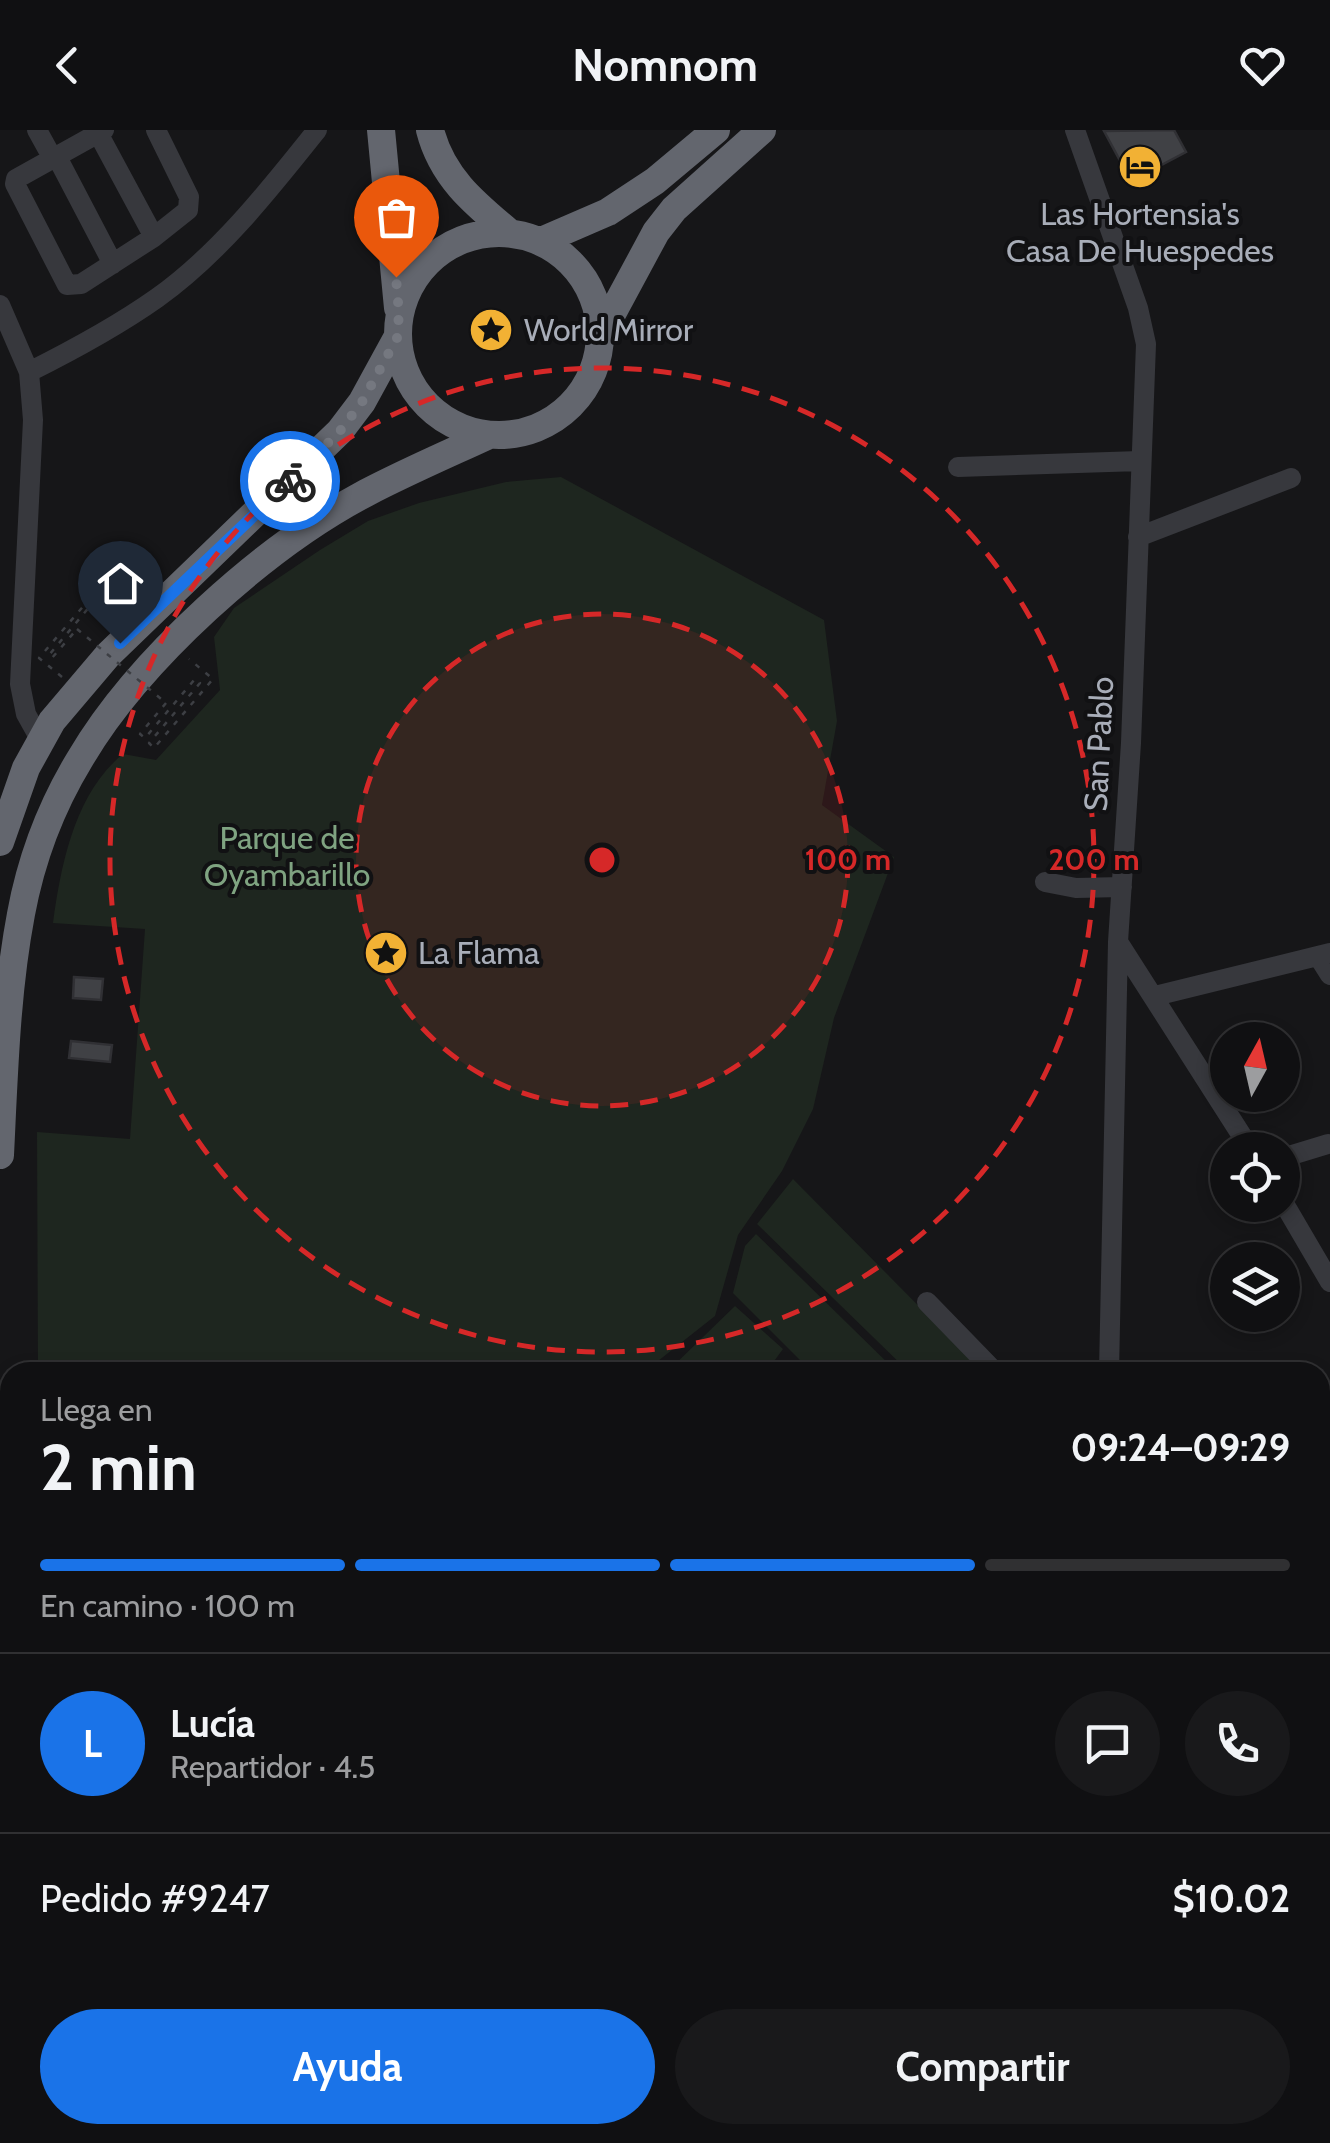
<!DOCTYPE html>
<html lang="es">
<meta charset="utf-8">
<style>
body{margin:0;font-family:Cabin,sans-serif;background:#19191b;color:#f1f3f6;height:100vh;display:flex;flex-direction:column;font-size:38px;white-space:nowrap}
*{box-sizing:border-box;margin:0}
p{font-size:32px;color:#9c9d9f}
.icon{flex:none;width:55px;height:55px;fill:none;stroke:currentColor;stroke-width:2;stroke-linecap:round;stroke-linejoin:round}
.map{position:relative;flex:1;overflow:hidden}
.details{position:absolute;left:0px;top:1232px;width:1330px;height:782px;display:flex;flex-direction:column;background:#101012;border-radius:30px 30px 0 0;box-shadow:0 5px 15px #0003,0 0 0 2px #303032}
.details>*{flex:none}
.needle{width:65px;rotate:8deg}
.buttons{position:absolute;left:1210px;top:892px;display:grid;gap:20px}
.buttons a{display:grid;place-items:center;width:90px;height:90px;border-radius:50%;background:#101012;box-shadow:0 5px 15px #0003,0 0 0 2px #303032;font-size:50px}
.pin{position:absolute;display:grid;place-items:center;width:85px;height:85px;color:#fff;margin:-102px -42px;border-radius:50% 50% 50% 0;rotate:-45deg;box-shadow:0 0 10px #0007}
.pin .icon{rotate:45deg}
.courier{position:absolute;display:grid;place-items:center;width:100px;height:100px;margin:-50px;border:8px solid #1a73e8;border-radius:50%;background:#fff;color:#222;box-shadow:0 2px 12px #0007}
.head em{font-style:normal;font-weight:700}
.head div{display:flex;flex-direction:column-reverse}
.head{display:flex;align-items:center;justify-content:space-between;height:170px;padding:0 40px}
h1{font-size:65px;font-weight:700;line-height:75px}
.bar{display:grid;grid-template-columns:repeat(4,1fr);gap:15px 10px;align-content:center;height:120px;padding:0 40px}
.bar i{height:12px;border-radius:8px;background:#303032}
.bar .selected{background:#1a73e8}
.bar p{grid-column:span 4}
.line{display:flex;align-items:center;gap:25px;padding:0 40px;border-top:2px solid #303032}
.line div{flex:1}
.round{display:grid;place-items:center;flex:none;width:105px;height:105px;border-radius:52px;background:#19191b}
.primary-button{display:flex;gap:20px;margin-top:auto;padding:20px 40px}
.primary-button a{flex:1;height:115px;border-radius:60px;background:#1a73e8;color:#fff;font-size:40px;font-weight:700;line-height:115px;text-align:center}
.primary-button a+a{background:#19191b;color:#f1f3f6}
header{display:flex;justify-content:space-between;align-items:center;height:130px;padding:0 40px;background:#101012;font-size:45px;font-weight:700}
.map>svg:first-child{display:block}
.green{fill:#1e261f}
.building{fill:#404145;stroke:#303034;stroke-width:2.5}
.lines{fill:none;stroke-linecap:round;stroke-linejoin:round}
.path{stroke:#3d3f44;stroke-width:2.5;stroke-dasharray:5 8;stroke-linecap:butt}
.minor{stroke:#37383d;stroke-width:20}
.highway{stroke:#63666e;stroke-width:28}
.path-bridge{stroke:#3d3f44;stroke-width:2.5;stroke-dasharray:5 8;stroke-linecap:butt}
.done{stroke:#757880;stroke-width:10;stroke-dasharray:0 18}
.route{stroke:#1a73e8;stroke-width:12}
.ring{fill:none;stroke:#d62828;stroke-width:5;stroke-dasharray:18 12}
.labels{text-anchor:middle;stroke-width:8;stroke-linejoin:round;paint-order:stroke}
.poi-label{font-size:32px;fill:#a8adb8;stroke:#111113;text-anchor:start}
.street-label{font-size:32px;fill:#a8adb8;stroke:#111113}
.park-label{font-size:32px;fill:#7fa381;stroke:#111113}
.centre{fill:#d62828;stroke:#111113;stroke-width:5}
.ring-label{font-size:30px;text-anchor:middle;font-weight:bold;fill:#d62828;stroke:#111113;stroke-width:8;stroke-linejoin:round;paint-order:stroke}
</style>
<header><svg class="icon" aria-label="back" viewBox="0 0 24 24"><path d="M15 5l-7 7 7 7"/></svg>Nomnom<svg class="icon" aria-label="heart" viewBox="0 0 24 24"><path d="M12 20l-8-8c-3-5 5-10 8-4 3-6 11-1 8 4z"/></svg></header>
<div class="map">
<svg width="1330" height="2013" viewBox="0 0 1330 2013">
<rect width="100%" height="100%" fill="#161618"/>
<path class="green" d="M561,347L824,490L837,591L822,675L894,727L834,888L813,979L782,1041L738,1105L715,1186L644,1242H38L37,1002L130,1009L145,799L53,793C61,734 75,663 123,624L156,630L220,560L214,507L234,478L320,420L368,391L419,373L506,352Z
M793,1049L984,1242H909L757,1094Z
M756,1104L897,1242H812L733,1163L745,1116Z
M735,1176L783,1219L766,1242H667Z
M334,2005H821L823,2013H338Z"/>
<path class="building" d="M1174,0L1186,22L1131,51L1104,1Z
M74,847L103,849L101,870L73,868Z
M71,911L112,915L110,932L69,928Z"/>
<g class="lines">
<path class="path" d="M62,547L39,528L92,466L96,469L49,525L52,528L77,499
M166,573L140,604L145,608L195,549L200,553L149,613L154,618L213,549L189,529"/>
<path class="minor" d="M37,0L53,29
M104,0L16,49L15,54L67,155L81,154L154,107L188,80L189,67L156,0
M1075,0L1138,178L1146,214L1131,613L1118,812L1109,1242
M98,3L154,107
M57,27L113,134
M0,175L29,242L33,290L20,554L26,584L41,611
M29,242C73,220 116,197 157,168C219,124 270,59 317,0
M958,337L1140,331
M1138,407L1291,348
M1045,752L1076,758L1122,757
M1118,812L1251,1020
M1318,826L1330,845
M1155,866L1330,823
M1282,1028L1328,1014
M1282,1070L1330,1152
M927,1172L995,1242
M0,1769H10
M1320,1935L1330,1924
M1320,1997L1330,2006"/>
<path class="highway" d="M381,0L398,178
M430,0C442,47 474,73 510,103
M398 204a101 101 0 1 1 202 0a101 101 0 1 1-202 0Z
M541,111L608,82L655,51L716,0
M601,204L656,102L674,79L762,0
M0,712L26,638L52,591L108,525L340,301L362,272L397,208
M0,1025C4,944 6,863 21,784C31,730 52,675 80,629C138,530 265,416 366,363C406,342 448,324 489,305
M0,1345L10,1386
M0,1510L10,1537
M239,2005L243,2013
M290,2005L294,2013"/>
<path class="path-bridge" d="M77,499L166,573"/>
</g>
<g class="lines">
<path class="done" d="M290,351L340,301L362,272L397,208L399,184L396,147"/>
<path class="route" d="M120,513L290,351"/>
</g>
<circle cx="602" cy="730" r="246" fill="#d62828" fill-opacity=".12"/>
<g class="ring">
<circle cx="602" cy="730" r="246"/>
<circle cx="602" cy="730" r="492"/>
</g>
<defs>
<g id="hotel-disc" transform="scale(2.25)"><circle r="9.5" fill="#f2b134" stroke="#111113"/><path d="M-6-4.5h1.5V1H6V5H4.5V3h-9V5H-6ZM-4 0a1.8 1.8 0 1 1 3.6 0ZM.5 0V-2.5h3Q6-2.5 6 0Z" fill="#111"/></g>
<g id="sight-disc" transform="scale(2.25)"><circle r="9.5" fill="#f2b134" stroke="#111113"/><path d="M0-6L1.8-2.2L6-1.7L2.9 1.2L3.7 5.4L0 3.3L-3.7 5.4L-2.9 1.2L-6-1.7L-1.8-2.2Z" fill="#111"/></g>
</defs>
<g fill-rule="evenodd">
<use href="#hotel-disc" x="1140" y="37"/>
<use href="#sight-disc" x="491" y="200"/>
<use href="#sight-disc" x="386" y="823"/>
</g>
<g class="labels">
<g class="poi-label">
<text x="1140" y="95" text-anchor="middle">Las Hortensia's<tspan x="1140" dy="37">Casa De Huespedes</tspan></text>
<text x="524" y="211">World Mirror</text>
<text x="418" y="834">La Flama</text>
</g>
<g class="street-label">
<text transform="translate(1099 614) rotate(-87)" y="11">San Pablo</text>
</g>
<g class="park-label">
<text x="287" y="719">Parque de<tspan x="287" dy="37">Oyambarillo</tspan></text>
</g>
</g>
<circle cx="602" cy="730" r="15" class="centre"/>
<g class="ring-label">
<text x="848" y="740">100 m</text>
<text x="1094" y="740">200 m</text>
</g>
</svg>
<div class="buttons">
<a><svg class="needle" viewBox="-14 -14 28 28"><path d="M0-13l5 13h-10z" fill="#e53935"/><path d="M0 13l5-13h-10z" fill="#9c9d9f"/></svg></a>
<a><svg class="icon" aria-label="locate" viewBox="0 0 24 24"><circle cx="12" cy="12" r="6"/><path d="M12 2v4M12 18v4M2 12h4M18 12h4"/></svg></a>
<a><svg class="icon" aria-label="layers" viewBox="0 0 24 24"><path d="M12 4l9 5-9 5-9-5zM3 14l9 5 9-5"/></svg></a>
</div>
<div class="pin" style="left:396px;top:147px;background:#ea580c"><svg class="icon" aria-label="bag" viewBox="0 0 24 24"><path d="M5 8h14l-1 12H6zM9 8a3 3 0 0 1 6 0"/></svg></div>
<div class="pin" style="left:120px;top:513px;background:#1f2937"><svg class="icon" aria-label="home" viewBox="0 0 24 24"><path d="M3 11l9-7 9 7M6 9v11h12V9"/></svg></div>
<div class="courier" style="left:290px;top:351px"><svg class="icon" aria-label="bike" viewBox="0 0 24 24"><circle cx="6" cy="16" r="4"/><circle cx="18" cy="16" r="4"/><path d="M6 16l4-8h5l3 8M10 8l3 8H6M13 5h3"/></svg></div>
<section class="details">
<div class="head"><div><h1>2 min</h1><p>Llega en</p></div><em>09:24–09:29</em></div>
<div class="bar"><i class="selected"></i><i class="selected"></i><i class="selected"></i><i></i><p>En camino · 100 m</p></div>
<div class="line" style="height:180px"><b class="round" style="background:#1a73e8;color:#fff">L</b><div><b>Lucía</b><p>Repartidor · 4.5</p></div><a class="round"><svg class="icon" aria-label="chat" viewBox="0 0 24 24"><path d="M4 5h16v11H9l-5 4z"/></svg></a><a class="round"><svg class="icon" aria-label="phone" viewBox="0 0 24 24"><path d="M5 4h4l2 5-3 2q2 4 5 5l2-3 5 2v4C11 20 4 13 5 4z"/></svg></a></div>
<div class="line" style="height:130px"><div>Pedido #9247</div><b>$10.02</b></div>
<div class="primary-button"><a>Ayuda</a><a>Compartir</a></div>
</section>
</div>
